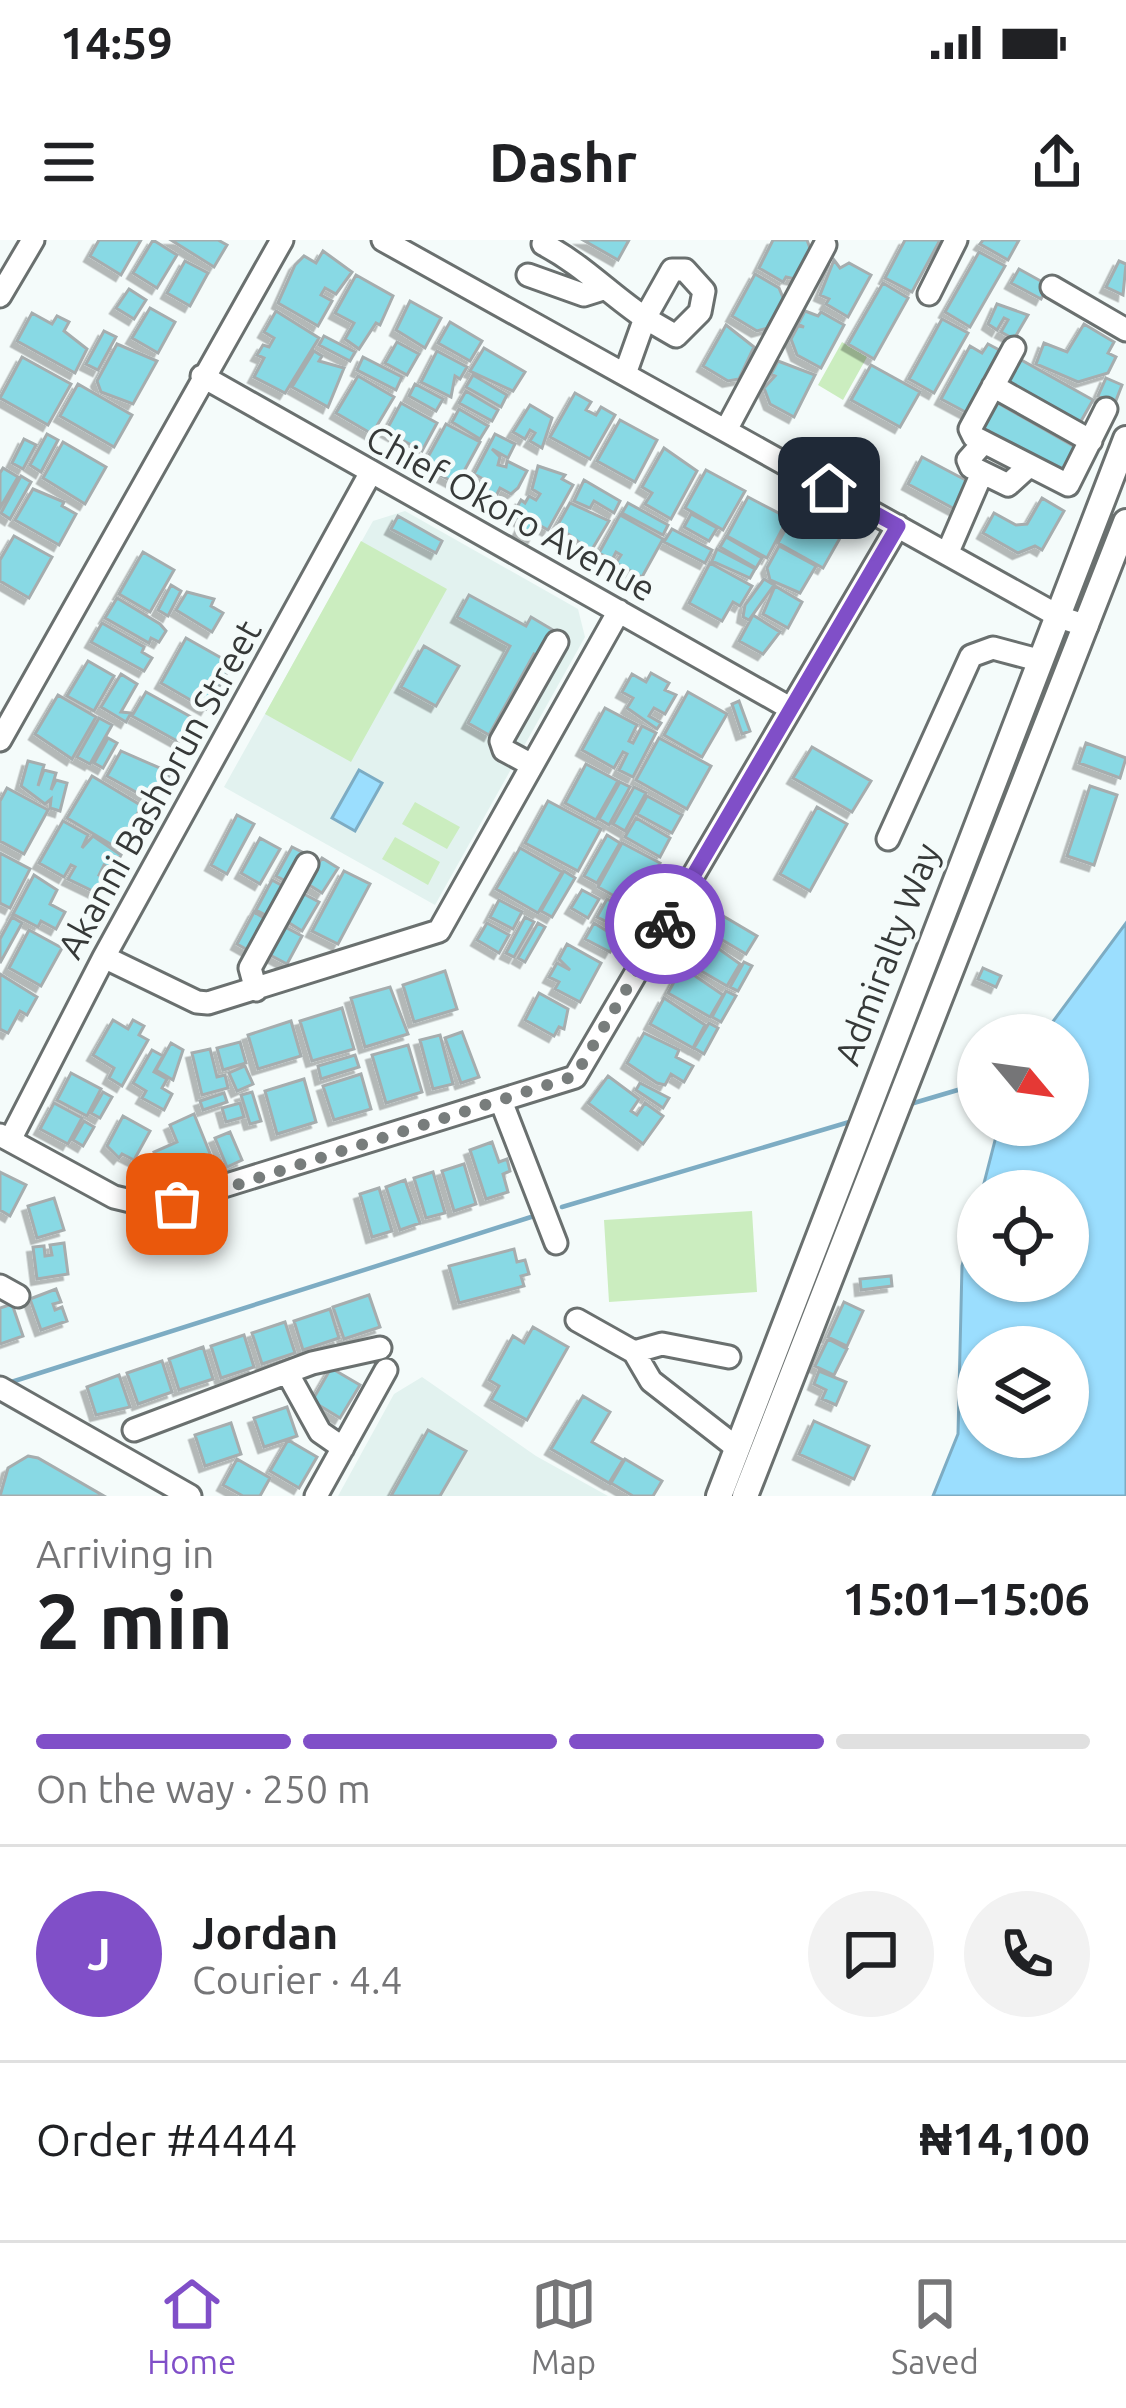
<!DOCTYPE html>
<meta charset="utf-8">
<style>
body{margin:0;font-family:Ubuntu,sans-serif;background:#f2f2f2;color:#202124;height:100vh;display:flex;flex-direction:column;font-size:45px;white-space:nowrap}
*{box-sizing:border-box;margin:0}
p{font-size:39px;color:#757577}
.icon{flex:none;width:66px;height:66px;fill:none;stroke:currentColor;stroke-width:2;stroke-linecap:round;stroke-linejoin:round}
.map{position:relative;height:1256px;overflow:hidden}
.side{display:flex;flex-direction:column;background:#fff;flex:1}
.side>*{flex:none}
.needle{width:78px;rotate:119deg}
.controls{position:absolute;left:957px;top:774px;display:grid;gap:24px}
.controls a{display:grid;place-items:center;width:132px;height:132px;border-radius:50%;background:#fff;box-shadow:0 3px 9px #0004;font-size:60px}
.pin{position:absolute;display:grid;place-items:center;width:102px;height:102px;color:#fff;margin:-51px;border-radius:24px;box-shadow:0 6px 18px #0006}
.courier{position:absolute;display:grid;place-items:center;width:120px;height:120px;margin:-60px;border:9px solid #804fc8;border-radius:50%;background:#fff;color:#222;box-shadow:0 3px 15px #0007}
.summary em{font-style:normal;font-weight:600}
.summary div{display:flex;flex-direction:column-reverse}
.summary{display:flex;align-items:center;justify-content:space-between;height:204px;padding:0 36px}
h1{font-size:78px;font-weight:600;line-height:90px}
.bar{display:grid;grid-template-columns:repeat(4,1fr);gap:18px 12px;align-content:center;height:144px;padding:0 36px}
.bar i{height:15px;border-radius:9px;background:#e0e0e0}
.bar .active{background:#804fc8}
.bar p{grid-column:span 4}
.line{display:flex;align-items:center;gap:30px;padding:0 36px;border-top:3px solid #e0e0e0}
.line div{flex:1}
.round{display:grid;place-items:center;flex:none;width:126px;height:126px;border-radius:63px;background:#f2f2f2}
.status{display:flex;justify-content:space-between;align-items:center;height:84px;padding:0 60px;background:#fff;direction:ltr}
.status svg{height:33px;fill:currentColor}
header{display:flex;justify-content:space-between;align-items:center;height:156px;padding:0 36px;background:#fff;font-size:54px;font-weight:600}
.tab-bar{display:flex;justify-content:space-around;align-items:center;height:168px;border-top:3px solid #e0e0e0;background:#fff;font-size:33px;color:#757577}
.tab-bar a{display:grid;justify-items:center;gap:6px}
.tab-bar .active{color:#804fc8}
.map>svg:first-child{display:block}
.built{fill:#e2f2ef}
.green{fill:#cbedbf}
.water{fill:#9bdefe;stroke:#7dacc3;stroke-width:3;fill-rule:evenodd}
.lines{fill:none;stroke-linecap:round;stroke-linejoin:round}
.stream{stroke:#7dacc3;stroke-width:4.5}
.building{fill:#88d9e4;stroke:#a6adae;stroke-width:3;filter:url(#shadow)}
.minor-casing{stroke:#6a706f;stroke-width:27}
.major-casing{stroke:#6a706f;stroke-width:30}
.minor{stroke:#fff;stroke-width:21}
.major{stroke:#fff;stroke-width:24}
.done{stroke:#787d7c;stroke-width:12;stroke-dasharray:0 21.6}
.route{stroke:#804fc8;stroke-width:15}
.labels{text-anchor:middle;stroke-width:9;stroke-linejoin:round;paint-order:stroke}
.street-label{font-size:36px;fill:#363938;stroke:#f4fbfa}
</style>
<div class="status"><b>14:59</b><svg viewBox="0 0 49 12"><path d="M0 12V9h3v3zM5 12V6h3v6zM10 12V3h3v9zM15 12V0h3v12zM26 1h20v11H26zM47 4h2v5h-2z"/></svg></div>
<header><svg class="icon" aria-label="menu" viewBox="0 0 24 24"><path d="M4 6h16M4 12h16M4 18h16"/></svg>Dashr<svg class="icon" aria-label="share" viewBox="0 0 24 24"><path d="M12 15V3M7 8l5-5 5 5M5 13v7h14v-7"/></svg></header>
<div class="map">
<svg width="1126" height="1256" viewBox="0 0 1126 1256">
<defs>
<filter id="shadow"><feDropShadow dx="-5.5" dy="5.5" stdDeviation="0" flood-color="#0004"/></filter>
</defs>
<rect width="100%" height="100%" fill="#f4fbfa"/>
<path class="built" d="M405,271L578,369L585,397L435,665L224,547L373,281Z
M422,1137L536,1216L608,1256H338L394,1154Z"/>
<path class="green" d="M842,102L867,117L843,160L818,145Z
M361,301L447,349L351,522L265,474Z
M415,562L460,587L447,609L402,584Z
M395,597L440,622L428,645L382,619Z
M752,971L757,1052L609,1062L604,980Z"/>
<path class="water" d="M359,530L382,543L355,591L332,578Z
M1126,683V1256H933L958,1194L962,1026L978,965V1041H1068V951H982L999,885H1068V795H1043ZM1068,1107V1197H978V1107Z"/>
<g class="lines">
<path class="stream" d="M907,865L978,844
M562,967L856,880
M5,1144L531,977"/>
</g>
<path class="building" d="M99,0H141L121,35L90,16Z
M153,0L177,15L157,48L133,33Z
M171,0H218L227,5L214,27Z
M583,0H629L618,20Z
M773,0H807L811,11L795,39L786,37L783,42L759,28Z
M905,0H940L912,52L885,38Z
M983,0H1019L1008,20L980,4Z
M323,11L352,32L336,54L325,48L321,55L332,61L318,86L278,63L295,25L304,16L316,23Z
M979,12L1005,26L970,87L945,72Z
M834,20L840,28L849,23L871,35L848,77L826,64L829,59L820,55Z
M185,21L208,33L190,66L167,53Z
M1119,21L1126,24L1123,55L1106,47Z
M1019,29L1048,45L1041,59L1011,43Z
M755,34L779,48L784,60L768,88L757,91L732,76Z
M356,35L393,56L380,85L376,83L359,109L345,99L354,83L335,73Z
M883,43L908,58L874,119L848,104Z
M129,49L146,60L134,79L116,68Z
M410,61L441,78L425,108L396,90Z
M997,64L1028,75L1014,99L1001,92L1008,80L1004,78L997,90L988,84Z
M150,68L175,82L158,113L132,98Z
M276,71L319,98L285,153L254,137L264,118L257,115L263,105L269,107L274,98L264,92Z
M805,71L818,76L821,72L844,85L821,128L797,115L791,99L798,86L804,87L798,84Z
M32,73L52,84L57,76L69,82L64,91L87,109L75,133L17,101Z
M942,79L968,93L934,153L909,139Z
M450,82L482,101L470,121L438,103Z
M1084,84L1114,102L1108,113L1116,117L1108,133L1078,142L1036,124L1044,103L1067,112Z
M726,85L754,107L739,139L728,141L703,126Z
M104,91L116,97L98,130L86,124Z
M324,96L355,112L350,121L319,105Z
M397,102L419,114L407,135L385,123Z
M117,104L157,121L133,164L101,152L97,141Z
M988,104L1007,114L973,176L941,159L970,106L982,113Z
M484,108L525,132L513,151L470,131Z
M314,111L322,116L319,121L344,128L328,167L292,147Z
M437,111L467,127L460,139L455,136L451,157L421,142Z
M22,117L71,144L48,185L0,158Z
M363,117L402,137L396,150L357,130Z
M1016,117L1093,160L1076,190L999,147Z
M778,121L815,135L794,177L770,164L764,148L775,136L771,134Z
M871,125L920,152L900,187L851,160Z
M473,135L507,155L501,167L466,147Z
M358,136L394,157L372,194L336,173Z
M1106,138L1122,145L1115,163L1098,156Z
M78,144L132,175L114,207L60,176Z
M415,144L443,159L436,171L409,156Z
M466,151L498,170L492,181L459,163Z
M575,153L591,162L586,170L596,175L601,167L615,175L590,219L550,197Z
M996,162L1075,207L1056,240L977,196Z
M401,163L437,183L422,211L386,191Z
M530,165L552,178L542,208L530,201L535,193L530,190L525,199L513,192Z
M459,169L488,186L480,199L452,182Z
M620,180L657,200L635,242L597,221Z
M446,184L480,202L457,244L423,226Z
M47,194L58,200L41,232L30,225Z
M495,194L515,204L508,218L492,209L500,217L498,225L506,227L507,221L527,231L518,248L511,254L500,248L494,260L478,252L485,240L474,234Z
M24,199L36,205L23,229L12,223Z
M63,202L106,227L85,264L43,238Z
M664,208L697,231L671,279L645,264L652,253L642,247Z
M922,217L975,245L960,272L908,244Z
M538,226L565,235L562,239L573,245L548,290L539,285L533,297L519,290L523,282L512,276L521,260L525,263L529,256L536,260L540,254L532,249Z
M3,228L18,237L0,268V233Z
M706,230L745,251L723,290L685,268Z
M21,236L31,242L10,279L1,273Z
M584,240L620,261L614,273L594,261L590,268L574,261Z
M33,249L64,262L62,266L76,274L59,305L15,280Z
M748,257L788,278L767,318L727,296Z
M1042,258L1064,271L1042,310L1035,306L1018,313L983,293L994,273L1016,285L1027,284Z
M570,263L609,281L591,311L557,286Z
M628,263L668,285L663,295L622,273Z
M795,272L840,298L823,328L778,303Z
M691,274L717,288L709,301L684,287Z
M620,275L663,299L642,337L616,323L621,315L616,312L612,320L599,313Z
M398,276L442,301L436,313L391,289Z
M672,289L712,310L705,323L664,302Z
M14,296L52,317L29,358L0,341V320Z
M726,297L762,318L756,328L720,307Z
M779,306L816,326L800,353L770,340L767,328Z
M717,309L755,329L750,338L712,321Z
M143,312L174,330L150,372L119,354Z
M710,323L752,346L740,366L733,362L722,381L689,363Z
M764,339L774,345L749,380L743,377L745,365Z
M171,345L181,351L168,376L158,370Z
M775,346L802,362L788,388L763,374Z
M187,352L214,359L211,366L223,373L212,392L176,370Z
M469,355L526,386L531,377L558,393L544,419L534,414L489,495L468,483L510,406L457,377Z
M117,358L160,384L166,391L159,402L151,398L149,403L105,378Z
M753,375L780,392L763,414L739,401Z
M102,383L144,407L142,412L152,418L144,431L91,402Z
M186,398L232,424L206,469L161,443Z
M424,406L459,426L436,466L401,447Z
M88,421L114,436L94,471L67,456Z
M651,433L669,443L665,450L676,455L665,474L654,468L649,476L661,483L657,489L627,468L633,458L622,452L632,434L646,442Z
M121,434L137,444L121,472L131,473L126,482L101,467Z
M146,452L193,478L179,502L132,476Z
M688,452L727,474L702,517L664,495Z
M58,455L96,477L72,519L35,494Z
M739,461L750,491L742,494L732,464Z
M605,468L637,485L629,501L633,503L642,486L656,493L633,537L619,530L627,514L623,512L614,528L582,510Z
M99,478L112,485L90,524L77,517Z
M108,498L117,503L103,528L94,523Z
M659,498L711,526L687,569L636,540Z
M1086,503L1126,518L1120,538L1079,523Z
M812,507L871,541L852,572L793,538Z
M121,511L171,533L152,561L107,536Z
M28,521L44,525L38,546L44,530L56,533L51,550L56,540L67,543L60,571L50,568L51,559L45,564L21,546Z
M586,524L618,541L596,580L565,563Z
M92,536L142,566L117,608L67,578Z
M620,542L630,547L609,585L599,579Z
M1090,546L1117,555L1094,625L1067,616Z
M634,547L646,553L625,591L613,584Z
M7,548L48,570L24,614L0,601V561Z
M647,556L682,575L672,593L637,574Z
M548,561L601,589L578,631L525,603Z
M817,567L847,584L810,651L780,634Z
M237,575L254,584L227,634L211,625Z
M636,578L670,598L660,617L625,597Z
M63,581L88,595L82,608L93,596L121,615L113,630L104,625L99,635L107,639L99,654L68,639L75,627L71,625L64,637L39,623Z
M607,595L620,603L597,643L584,636Z
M260,598L280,609L260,644L241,633Z
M622,603L660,623L636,668L598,647Z
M292,607L308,615L293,645L276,636Z
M520,608L562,632L538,673L496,649Z
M0,613L30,629L10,668L0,663Z
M322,618L338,628L322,653L306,643Z
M344,631L370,644L338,704L312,691Z
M564,631L575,638L552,677L541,671Z
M34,635L57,650L50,664L65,672L56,689L41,681L38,687L13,674Z
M272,640L290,650L273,679L256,670Z
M582,650L599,659L588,678L571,668Z
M302,653L319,662L302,691L286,681Z
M607,659L631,673L610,712L585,699L594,683L605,690L609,683L597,677Z
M499,660L522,672L513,689L490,677Z
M713,670L757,696L746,714L702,688Z
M254,672L271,682L253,713L237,704Z
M12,677L22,683L0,723V699Z
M525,677L534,682L514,717L506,713Z
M487,683L509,695L499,713L477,700Z
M538,683L545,687L525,722L518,718Z
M285,687L302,696L287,724L270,715Z
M29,690L62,708L41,746L9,728Z
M698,694L740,724L727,746L684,721Z
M567,704L601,723L580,762L555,749L559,742L549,737L557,723L570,730L559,719Z
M744,722L752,726L738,751L730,747Z
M682,727L723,755L710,777L668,753Z
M983,728L1001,736L996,747L978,739Z
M445,731L457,769L414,782L403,745Z
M0,734L37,757L27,775L20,771L8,793L0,789Z
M390,747L408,794L365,807L351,758Z
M726,751L736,756L721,782L712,777Z
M539,753L568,769L564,789L559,787L554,796L525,780Z
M664,758L705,785L693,808L650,784Z
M342,768L354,809L312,821L300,781Z
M113,780L128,789L133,780L144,786L139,795L148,800L122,846L109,838L114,828L93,815Z
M291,781L301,816L258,829L248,795Z
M709,783L718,788L704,814L694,808Z
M462,792L479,837L461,843L445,798Z
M644,793L679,810L676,817L693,826L684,842L671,834L665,845L657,843L627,823Z
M440,795L453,844L433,849L420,800Z
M240,802L246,823L223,830L217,808Z
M171,803L183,810L173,840L156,830Z
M408,805L422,852L386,863L372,815Z
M210,809L217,837L225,835L228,848L202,855L192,813Z
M152,810L163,816L154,832L167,839L162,848L172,854L164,870L142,858L146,851L133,843Z
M355,815L359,827L321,839L318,826Z
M245,826L253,844L237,851L229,833Z
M71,833L101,849L87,876L57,860Z
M361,834L371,869L334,880L323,846Z
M608,836L639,859L631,871L637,875L645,863L663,876L643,904L588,863Z
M304,839L316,882L277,894L265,851Z
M640,843L669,858L663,868L636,850Z
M103,852L112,857L100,878L91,873Z
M252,852L261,881L250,884L241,855Z
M224,853L227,862L203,870L200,861Z
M54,863L82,878L68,904L40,889Z
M240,863L244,877L226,882L222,868Z
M194,874L211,916L164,936L154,912L177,902L170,885Z
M123,876L150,891L134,920L122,914L119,918L107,906Z
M84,881L94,887L83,906L73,900Z
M230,892L242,920L227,927L215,898Z
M492,902L499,922L507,919L510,931L503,934L508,952L486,959L470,910Z
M464,924L476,964L454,971L442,931Z
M0,932L26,945L10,976L0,970Z
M433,932L445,973L426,978L414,938Z
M405,940L420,983L400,990L386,947Z
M379,948L392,991L372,997L360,954Z
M54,958L64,990L37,998L28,966Z
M64,1003L68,1034L37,1039L33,1007L44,1006L45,1016L52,1015L50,1005Z
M514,1009L517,1022L525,1020L529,1034L521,1036L524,1046L459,1063L449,1026Z
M891,1036L892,1046L861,1050L860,1039Z
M56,1049L61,1062L53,1064L55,1070L62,1067L67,1081L41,1090L30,1059Z
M369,1055L380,1087L344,1099L333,1067Z
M844,1062L863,1071L847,1106L828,1097Z
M12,1064L23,1096L0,1104V1068Z
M330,1069L339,1098L303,1110L294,1081Z
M285,1082L295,1113L262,1124L252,1093Z
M533,1087L568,1107L527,1180L491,1160L499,1146L489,1140L513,1096L524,1103Z
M244,1095L254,1127L221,1138L211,1106Z
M828,1099L847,1109L834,1135L815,1126Z
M203,1107L213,1139L179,1150L169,1119Z
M162,1121L172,1152L138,1164L127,1133Z
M331,1128L360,1145L340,1178L312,1161Z
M819,1131L846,1142L836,1165L822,1159L826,1150L814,1144Z
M119,1135L130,1167L96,1175L87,1147Z
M583,1156L610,1172L592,1202L623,1220L609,1243L551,1209Z
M287,1167L297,1196L264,1207L254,1178Z
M814,1181L869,1206L854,1239L799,1214Z
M231,1183L241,1214L205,1226L195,1195Z
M428,1190L466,1211L440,1256H391Z
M288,1200L317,1217L299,1248L270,1231Z
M28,1216L38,1218L104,1256H0L8,1228Z
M237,1219L270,1238L260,1256H243L223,1245Z
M625,1219L662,1241L653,1256H633L611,1243Z"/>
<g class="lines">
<g class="minor-casing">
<path id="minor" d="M383,0L1062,378L1087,386
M543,4C583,25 608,53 645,78L625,134
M672,30H685L704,51L700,72L676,96L645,78Z
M528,35L584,55L603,49
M1052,47L1126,90
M929,54L956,0
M0,56L33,0
M1014,108L970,189L974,197L1068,245L1106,169
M202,136L788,467
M993,146L1091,201
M726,190L825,5
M984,202L968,220L971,227L1008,245L1029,226
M947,314L982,233
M0,500L282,0
M530,524L504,510L501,501L557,402
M888,599L971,416L993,408L1038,420
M104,717L197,762L208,763L439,691L619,371
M256,750L250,728L307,624
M501,861L556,1003
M0,895L114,957L156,967L575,837L898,286
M10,900L104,717L371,232
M0,1046L18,1056
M577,1080L634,1112L662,1104L729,1117
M634,1112L651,1141L737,1208
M288,1134L320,1192L343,1208
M0,1148L190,1256
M134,1190L312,1123L380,1108
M316,1256L386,1130"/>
</g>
<g class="major-casing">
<path id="major" d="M719,1256L1126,199
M745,1256L1126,282"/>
</g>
<use href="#minor" class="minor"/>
<use href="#major" class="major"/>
</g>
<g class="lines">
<path class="done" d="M177,964L575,836L665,684"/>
<path class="route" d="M665,684L898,286L829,248"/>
</g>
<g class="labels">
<g class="street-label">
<text transform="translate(511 273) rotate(29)" y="13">Chief Okoro Avenue</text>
<text transform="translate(159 549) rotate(-61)" y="13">Akanni Bashorun Street</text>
<text transform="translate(887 714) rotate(-69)" y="13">Admiralty Way</text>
</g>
</g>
</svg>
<div class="controls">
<a><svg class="needle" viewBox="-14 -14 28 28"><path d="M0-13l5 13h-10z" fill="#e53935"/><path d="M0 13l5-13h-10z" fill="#757577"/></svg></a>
<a><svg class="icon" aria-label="locate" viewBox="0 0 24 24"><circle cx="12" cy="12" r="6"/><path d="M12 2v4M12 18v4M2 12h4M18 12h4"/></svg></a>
<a><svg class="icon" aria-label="layers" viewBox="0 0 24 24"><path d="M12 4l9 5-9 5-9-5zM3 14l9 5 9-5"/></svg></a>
</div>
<div class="pin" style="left:177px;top:964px;background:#ea580c"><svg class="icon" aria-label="bag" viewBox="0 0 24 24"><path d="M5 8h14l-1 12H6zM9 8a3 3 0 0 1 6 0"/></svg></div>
<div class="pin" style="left:829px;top:248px;background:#1f2937"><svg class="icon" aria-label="home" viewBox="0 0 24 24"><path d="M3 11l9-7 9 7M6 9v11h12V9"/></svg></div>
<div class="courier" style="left:665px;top:684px"><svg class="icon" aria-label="bike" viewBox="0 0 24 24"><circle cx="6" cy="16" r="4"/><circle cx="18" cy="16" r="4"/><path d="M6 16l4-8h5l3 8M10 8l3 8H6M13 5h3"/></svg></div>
</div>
<section class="side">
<div class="summary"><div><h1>2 min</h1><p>Arriving in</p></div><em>15:01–15:06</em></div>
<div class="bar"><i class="active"></i><i class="active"></i><i class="active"></i><i></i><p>On the way · 250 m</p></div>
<div class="line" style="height:216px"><b class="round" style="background:#804fc8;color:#fff">J</b><div><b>Jordan</b><p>Courier · 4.4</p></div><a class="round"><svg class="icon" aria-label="chat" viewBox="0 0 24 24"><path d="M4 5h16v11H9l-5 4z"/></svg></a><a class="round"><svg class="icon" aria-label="phone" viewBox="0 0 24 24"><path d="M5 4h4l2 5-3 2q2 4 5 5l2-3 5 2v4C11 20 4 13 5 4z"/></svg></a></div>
<div class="line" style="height:156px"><div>Order #4444</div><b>₦14,100</b></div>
</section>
<nav class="tab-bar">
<a class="active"><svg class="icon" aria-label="home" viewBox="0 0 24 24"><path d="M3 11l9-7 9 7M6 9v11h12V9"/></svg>Home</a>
<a><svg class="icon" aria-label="map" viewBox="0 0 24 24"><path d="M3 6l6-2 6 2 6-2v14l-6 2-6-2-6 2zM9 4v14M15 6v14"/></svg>Map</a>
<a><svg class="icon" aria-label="saved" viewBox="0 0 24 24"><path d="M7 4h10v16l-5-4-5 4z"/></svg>Saved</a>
</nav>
